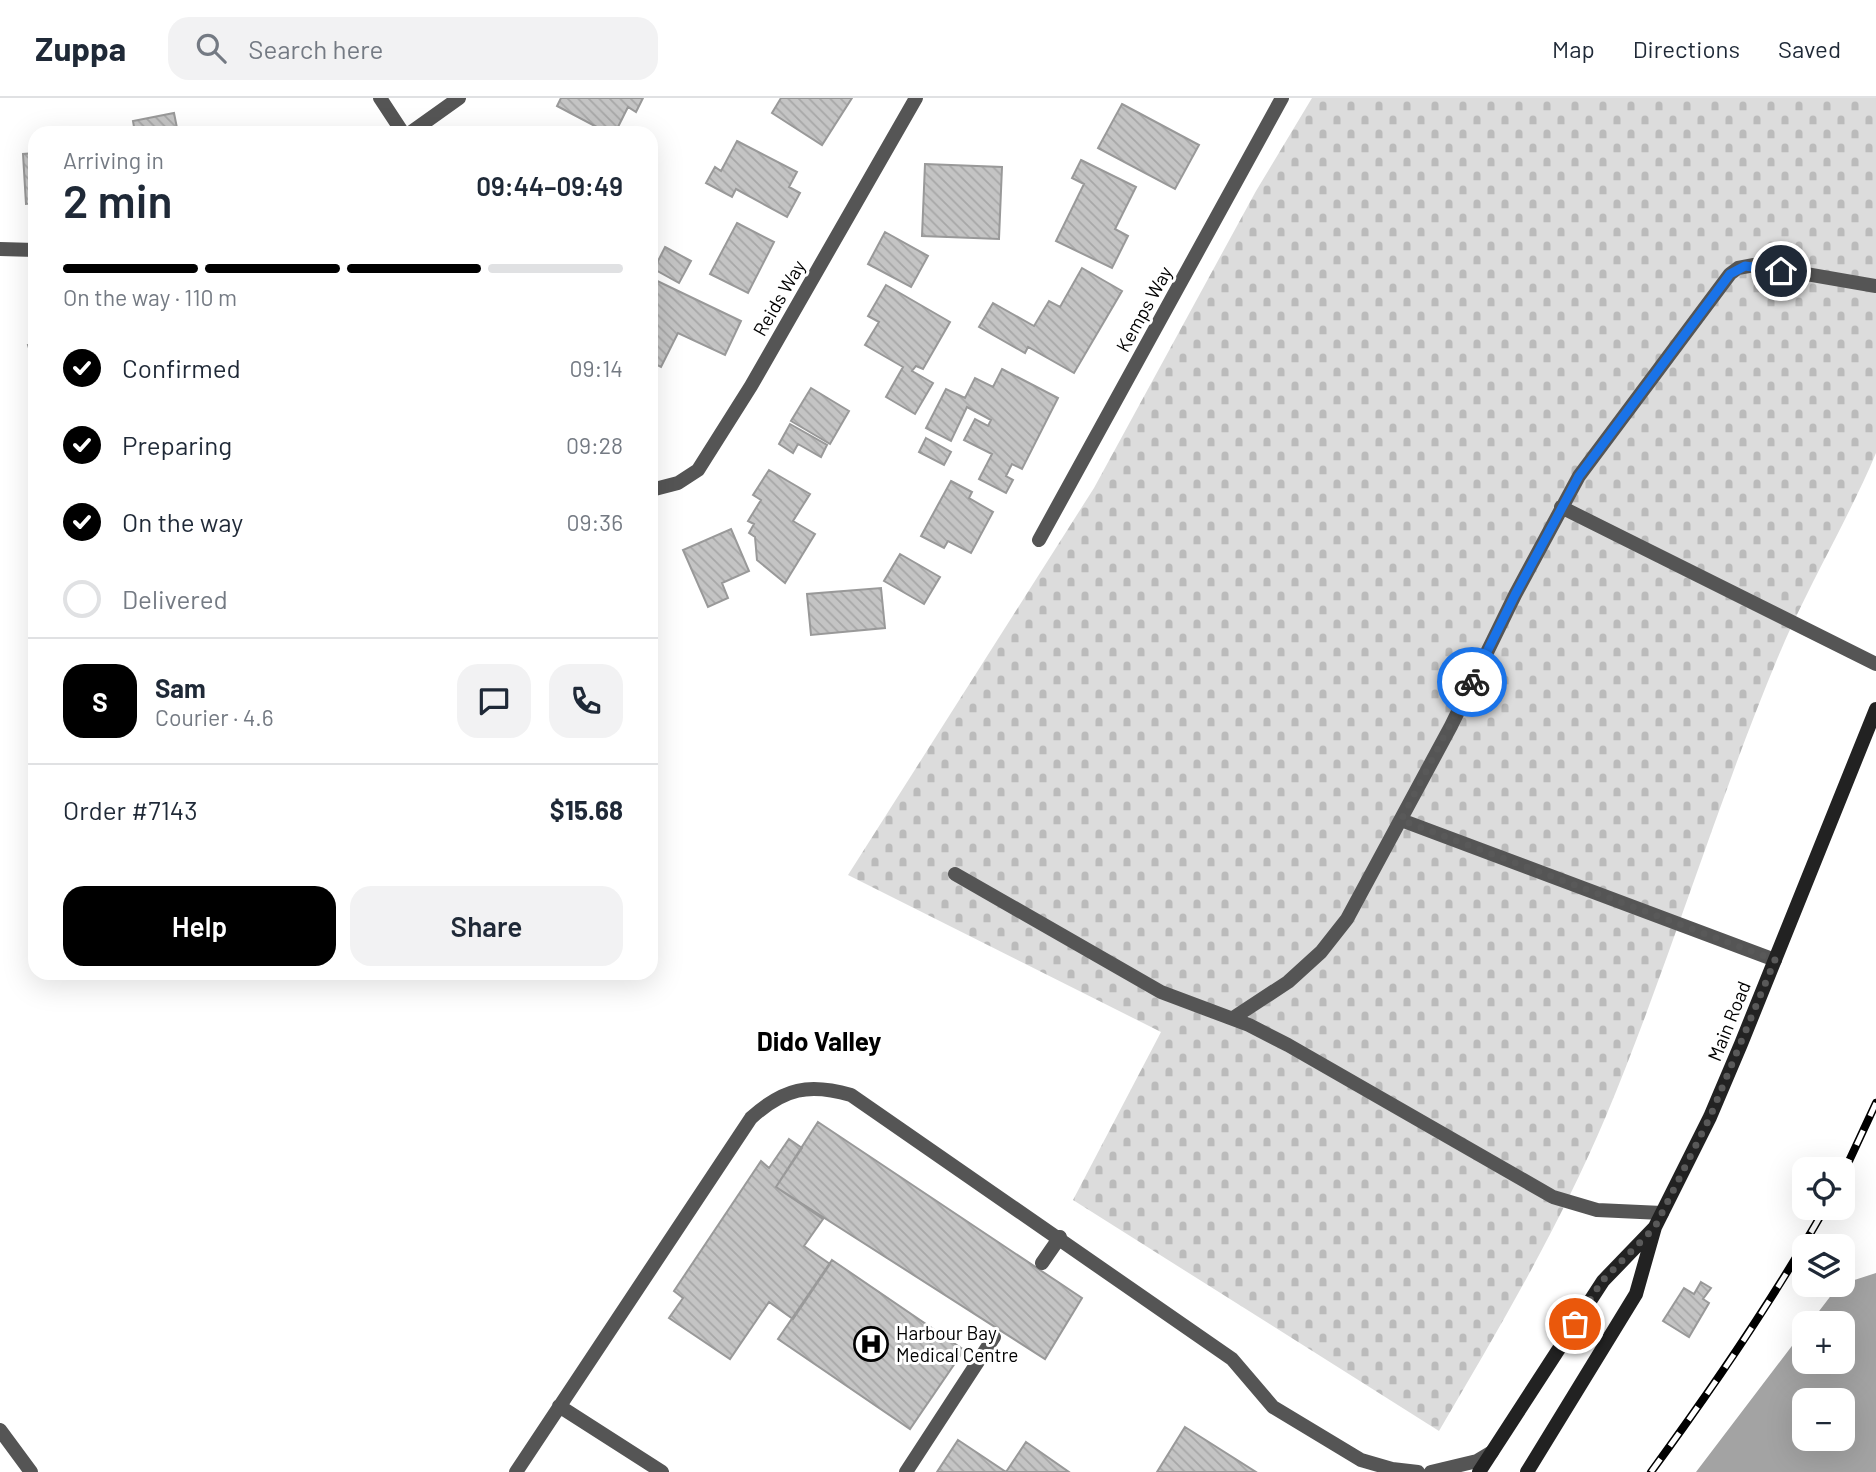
<!DOCTYPE html>
<meta charset="utf-8">
<style>
body{margin:0;font-family:Barlow,sans-serif;background:#f2f2f3;color:#1f2937;height:100vh;display:flex;flex-direction:column;font-size:26px;white-space:nowrap}
*{box-sizing:border-box;margin:0}
p{font-size:23px;color:#747a83}
.icon{flex:none;width:38px;height:38px;fill:none;stroke:currentColor;stroke-width:2;stroke-linecap:round;stroke-linejoin:round}
.map{position:relative;flex:1;overflow:hidden}
.drawer{position:absolute;left:28px;top:28px;width:630px;height:854px;display:flex;flex-direction:column;background:#fff;border-radius:21px;box-shadow:0 7px 28px #0002}
.drawer>*{flex:none}
.buttons{position:absolute;left:1792px;top:1059px;display:grid;gap:14px}
.buttons a{display:grid;place-items:center;width:63px;height:63px;border-radius:14px;background:#fff;box-shadow:0 7px 28px #0002;font-size:35px}
.pin{position:absolute;display:grid;place-items:center;width:60px;height:60px;color:#fff;margin:-30px;border:4px solid #fff;border-radius:50%;box-shadow:0 2px 7px #0007}
.courier{position:absolute;display:grid;place-items:center;width:70px;height:70px;margin:-35px;border:5px solid #1a73e8;border-radius:50%;background:#fff;color:#222;box-shadow:0 2px 9px #0007}
.headline em{font-style:normal;font-weight:600}
.headline div{display:flex;flex-direction:column-reverse}
.headline{display:flex;align-items:center;justify-content:space-between;height:119px;padding:0 35px}
h1{font-size:46px;font-weight:600;line-height:52px}
.bar{display:grid;grid-template-columns:repeat(4,1fr);gap:10px 7px;align-content:center;height:84px;padding:0 35px}
.bar i{height:9px;border-radius:5px;background:#e0e1e3}
.bar .current{background:#000}
.bar p{grid-column:span 4}
.line{display:flex;align-items:center;gap:18px;padding:0 35px;border-top:2px solid #e0e1e3}
.line div{flex:1}
.round{display:grid;place-items:center;flex:none;width:74px;height:74px;border-radius:21px;background:#f2f2f3}
ol{padding:0 35px;list-style:none}
li{display:flex;align-items:center;gap:21px;height:77px}
li p{margin-inline-start:auto}
li .icon{padding:7px;border-radius:50%;background:#000;color:#fff;stroke-width:4}
li:last-child{color:#747a83}
li i{width:38px;height:38px;border:4px solid #e0e1e3;border-radius:50%}
.cta{display:flex;gap:14px;margin-top:auto;padding:14px 35px}
.cta a{flex:1;height:80px;border-radius:21px;background:#000;color:#fff;font-size:28px;font-weight:600;line-height:80px;text-align:center}
.cta a+a{background:#f2f2f3;color:#1f2937}
header{display:flex;align-items:center;gap:42px;box-sizing:border-box;height:98px;padding:0 35px;background:#fff;border-bottom:2px solid #e0e1e3}
header strong{font-size:33px}
nav{display:flex;gap:38px;margin-inline-start:auto;font-size:24px}
.search{width:490px;height:63px;background:#f2f2f3;display:flex;align-items:center;gap:18px;box-sizing:border-box;padding:0 24px;border-radius:21px;color:#747a83;font-size:26px}
.map>svg:first-child{display:block}
.cemetery{fill:url(#cemetery-stones)}
.water{fill:#a3a3a3;fill-rule:evenodd}
.building{fill:url(#building-back-hatch);stroke:#999;stroke-width:2}
.lines{fill:none;stroke-linecap:round;stroke-linejoin:round}
.service{stroke:#555;stroke-width:14}
.minor{stroke:#555;stroke-width:14}
.tertiary{stroke:#555;stroke-width:14}
.secondary{stroke:#222;stroke-width:14}
.rail-casing{stroke:#000;stroke-width:8}
.rail{stroke:#fff;stroke-width:5;stroke-dasharray:16;stroke-linecap:butt}
.done{stroke:#595959;stroke-width:7;stroke-dasharray:0 12.6}
.route{stroke:#1a73e8;stroke-width:9}
.labels{text-anchor:middle;stroke-width:6;stroke-linejoin:round;paint-order:stroke}
.street-label{font-size:19px;fill:#000;stroke:#fff}
.poi-label{font-size:19px;fill:#000;stroke:#fff;text-anchor:start}
.district-label{font-size:26px;font-weight:bold;fill:#000;stroke:#fff}
</style>
<header>
<strong>Zuppa</strong>
<div class="search"><svg class="icon" aria-label="search" viewBox="0 0 24 24"><circle cx="10" cy="10" r="6"/><path d="M15 15l6 6"/></svg>Search here</div>
<nav><a>Map</a><a>Directions</a><a>Saved</a></nav>
</header>
<div class="map">
<svg width="1876" height="1374" viewBox="0 0 1876 1374">
<defs>
<pattern id="cemetery-stones" width="16" height="16" patternUnits="userSpaceOnUse" patternTransform="scale(1.75)"><rect width="16" height="16" fill="#dcdcdc"/><path d="M2 7V4a2 2 0 0 1 4 0v3zM10 15v-3a2 2 0 0 1 4 0v3z" fill="#bbb"/></pattern>
<pattern id="building-back-hatch" width="6" height="6" patternUnits="userSpaceOnUse" patternTransform="scale(1.75)"><rect width="6" height="6" fill="#c4c4c4"/><path d="M-1 5l2 2M0 0l6 6M5-1l2 2" fill="none" stroke="#a7a7a7"/></pattern>
</defs>
<rect width="100%" height="100%" fill="#fff"/>
<path class="cemetery" d="M1312,0H1876V355C1847,424 1807,489 1778,559C1715,710 1669,867 1606,1018C1560,1127 1499,1231 1439,1333L1073,1102L1161,934L848,777L1094,390L1256,93Z"/>
<path class="water" d="M1876,1175V1374H1696L1804,1232V1264H1843V1225H1810L1839,1187ZM1804,1302H1843V1340H1804Z"/>
<path class="building" d="M561,0H643L636,14L628,9L615,35H608L557,8Z
M781,0H852L822,47L772,15Z
M1122,6L1199,47L1175,91L1098,50Z
M174,15L178,35H135L133,23Z
M737,43L797,74L789,89L800,95L787,119L736,91L732,99L706,85L715,69L721,73Z
M35,55V105L26,106L23,56Z
M1081,62L1136,89L1115,131L1128,138L1112,170L1056,143L1084,86L1072,80Z
M925,66L1002,69L999,141L922,138Z
M737,125L774,144L748,195L710,176Z
M885,134L928,158L911,189L868,166Z
M665,149L691,163L679,185L654,171Z
M1082,170L1122,193L1074,275L1028,249L1025,255L979,229L993,205L1034,228L1049,203L1060,209Z
M651,180L741,223L725,257L678,235L661,269L651,264Z
M886,187L950,224L923,271L916,268L912,273L933,285L915,316L886,299L903,269L865,247L879,224L868,218Z
M35,245V270L28,247Z
M1002,271L1058,300L1022,371L1012,366L1006,378L1013,382L1006,395L979,381L992,356L964,342L975,321L988,328L991,322L967,309L951,343L926,330L946,291L965,300L975,280L993,289Z
M811,290L849,313L830,346L791,323Z
M790,326L827,347L821,359L798,346L793,355L779,346Z
M926,340L951,354L944,367L919,354Z
M769,372L810,396L793,423L815,436L785,485L757,462L755,439L749,435L754,426L748,423L761,402L753,397Z
M951,383L972,394L969,400L993,414L971,455L948,443L944,450L921,438Z
M731,431L749,473L722,485L728,500L708,509L683,452Z
M900,456L940,479L924,506L884,483Z
M881,490L885,530L811,537L807,496Z
M818,1024L1082,1200L1045,1261L776,1089Z
M789,1041L802,1050L776,1089L823,1121L804,1148L830,1166L793,1221L769,1204L730,1261L669,1220L683,1200L674,1193L761,1063L769,1070Z
M832,1162L964,1252L910,1331L778,1241Z
M1701,1184L1711,1190L1703,1201L1709,1205L1689,1239L1663,1223L1684,1190L1694,1196Z
M1185,1329L1256,1374H1157Z
M958,1342L1006,1374H937Z
M1026,1344L1069,1374H1006Z"/>
<g class="lines">
<path class="service" d="M1561,409L1876,566
M1401,722L1775,862
M955,776L1161,894L1249,927L1288,947L1553,1099L1597,1112L1662,1115
M1233,920L1288,884L1321,854L1347,821L1451,628L1515,497L1579,378L1730,176L1738,170L1754,167L1876,188
M1042,1165L1060,1139
M559,1308L662,1374
M516,1374L751,1020C784,990 809,985 851,997L1232,1261L1273,1309L1361,1362L1392,1371L1418,1374
M906,1374L994,1239
M1431,1374L1477,1363L1492,1354"/>
<path class="minor" d="M380,0L403,35
M410,35L459,0
M0,151L35,152
M651,392L678,385L698,372L751,288L916,0
M1039,442L1282,0"/>
<path class="tertiary" d="M0,1332L31,1374"/>
<path class="secondary" d="M1479,1374L1603,1183L1654,1130
M1527,1374L1636,1196L1655,1129L1710,1019L1741,946L1876,611"/>
<g class="rail-casing">
<path id="rail" d="M1843,1076L1876,1005
M1651,1374C1714,1288 1773,1202 1825,1110"/>
</g>
<use href="#rail" class="rail"/>
</g>
<g class="lines">
<path class="done" d="M1472,584L1401,722L1775,862L1710,1019L1655,1129L1602,1183L1575,1226"/>
<path class="route" d="M1472,584L1515,497L1579,378L1730,176L1745,168L1781,173"/>
</g>
<defs>
<g id="hospital-ring" transform="scale(1.75)"><circle r="9.5" fill="#fff" stroke="#000" stroke-width="1.5"/><path d="M-5-5h3v3.5h4V-5h3V5h-3V1.5h-4V5h-3Z" fill="#000"/></g>
</defs>
<g fill-rule="evenodd">
<use href="#hospital-ring" x="871" y="1246"/>
</g>
<g class="labels">
<g class="street-label">
<text transform="translate(779 200) rotate(-60)" y="7">Reids Way</text>
<text transform="translate(1144 211) rotate(-61)" y="7">Kemps Way</text>
<text transform="translate(1729 923) rotate(-68)" y="7">Main Road</text>
</g>
<g class="poi-label">
<text x="896" y="1242">Harbour Bay<tspan x="896" dy="22">Medical Centre</tspan></text>
</g>
<g class="district-label">
<text x="819" y="953">Dido Valley</text>
</g>
</g>
</svg>
<div class="buttons">
<a><svg class="icon" aria-label="locate" viewBox="0 0 24 24"><circle cx="12" cy="12" r="6"/><path d="M12 2v4M12 18v4M2 12h4M18 12h4"/></svg></a>
<a><svg class="icon" aria-label="layers" viewBox="0 0 24 24"><path d="M12 4l9 5-9 5-9-5zM3 14l9 5 9-5"/></svg></a>
<a>+</a>
<a>−</a>
</div>
<div class="pin" style="left:1575px;top:1226px;background:#ea580c"><svg class="icon" aria-label="bag" viewBox="0 0 24 24"><path d="M5 8h14l-1 12H6zM9 8a3 3 0 0 1 6 0"/></svg></div>
<div class="pin" style="left:1781px;top:173px;background:#1f2937"><svg class="icon" aria-label="home" viewBox="0 0 24 24"><path d="M3 11l9-7 9 7M6 9v11h12V9"/></svg></div>
<div class="courier" style="left:1472px;top:584px"><svg class="icon" aria-label="bike" viewBox="0 0 24 24"><circle cx="6" cy="16" r="4"/><circle cx="18" cy="16" r="4"/><path d="M6 16l4-8h5l3 8M10 8l3 8H6M13 5h3"/></svg></div>
<section class="drawer">
<div class="headline"><div><h1>2 min</h1><p>Arriving in</p></div><em>09:44–09:49</em></div>
<div class="bar"><i class="current"></i><i class="current"></i><i class="current"></i><i></i><p>On the way · 110 m</p></div>
<ol>
<li><svg class="icon" aria-label="check" viewBox="0 0 24 24"><path d="M5 12l5 5 9-10"/></svg>Confirmed<p>09:14</p></li>
<li><svg class="icon" aria-label="check" viewBox="0 0 24 24"><path d="M5 12l5 5 9-10"/></svg>Preparing<p>09:28</p></li>
<li><svg class="icon" aria-label="check" viewBox="0 0 24 24"><path d="M5 12l5 5 9-10"/></svg>On the way<p>09:36</p></li>
<li><i></i>Delivered</li>
</ol>
<div class="line" style="height:126px"><b class="round" style="background:#000;color:#fff">S</b><div><b>Sam</b><p>Courier · 4.6</p></div><a class="round"><svg class="icon" aria-label="chat" viewBox="0 0 24 24"><path d="M4 5h16v11H9l-5 4z"/></svg></a><a class="round"><svg class="icon" aria-label="phone" viewBox="0 0 24 24"><path d="M5 4h4l2 5-3 2q2 4 5 5l2-3 5 2v4C11 20 4 13 5 4z"/></svg></a></div>
<div class="line" style="height:91px"><div>Order #7143</div><b>$15.68</b></div>
<div class="cta"><a>Help</a><a>Share</a></div>
</section>
</div>
